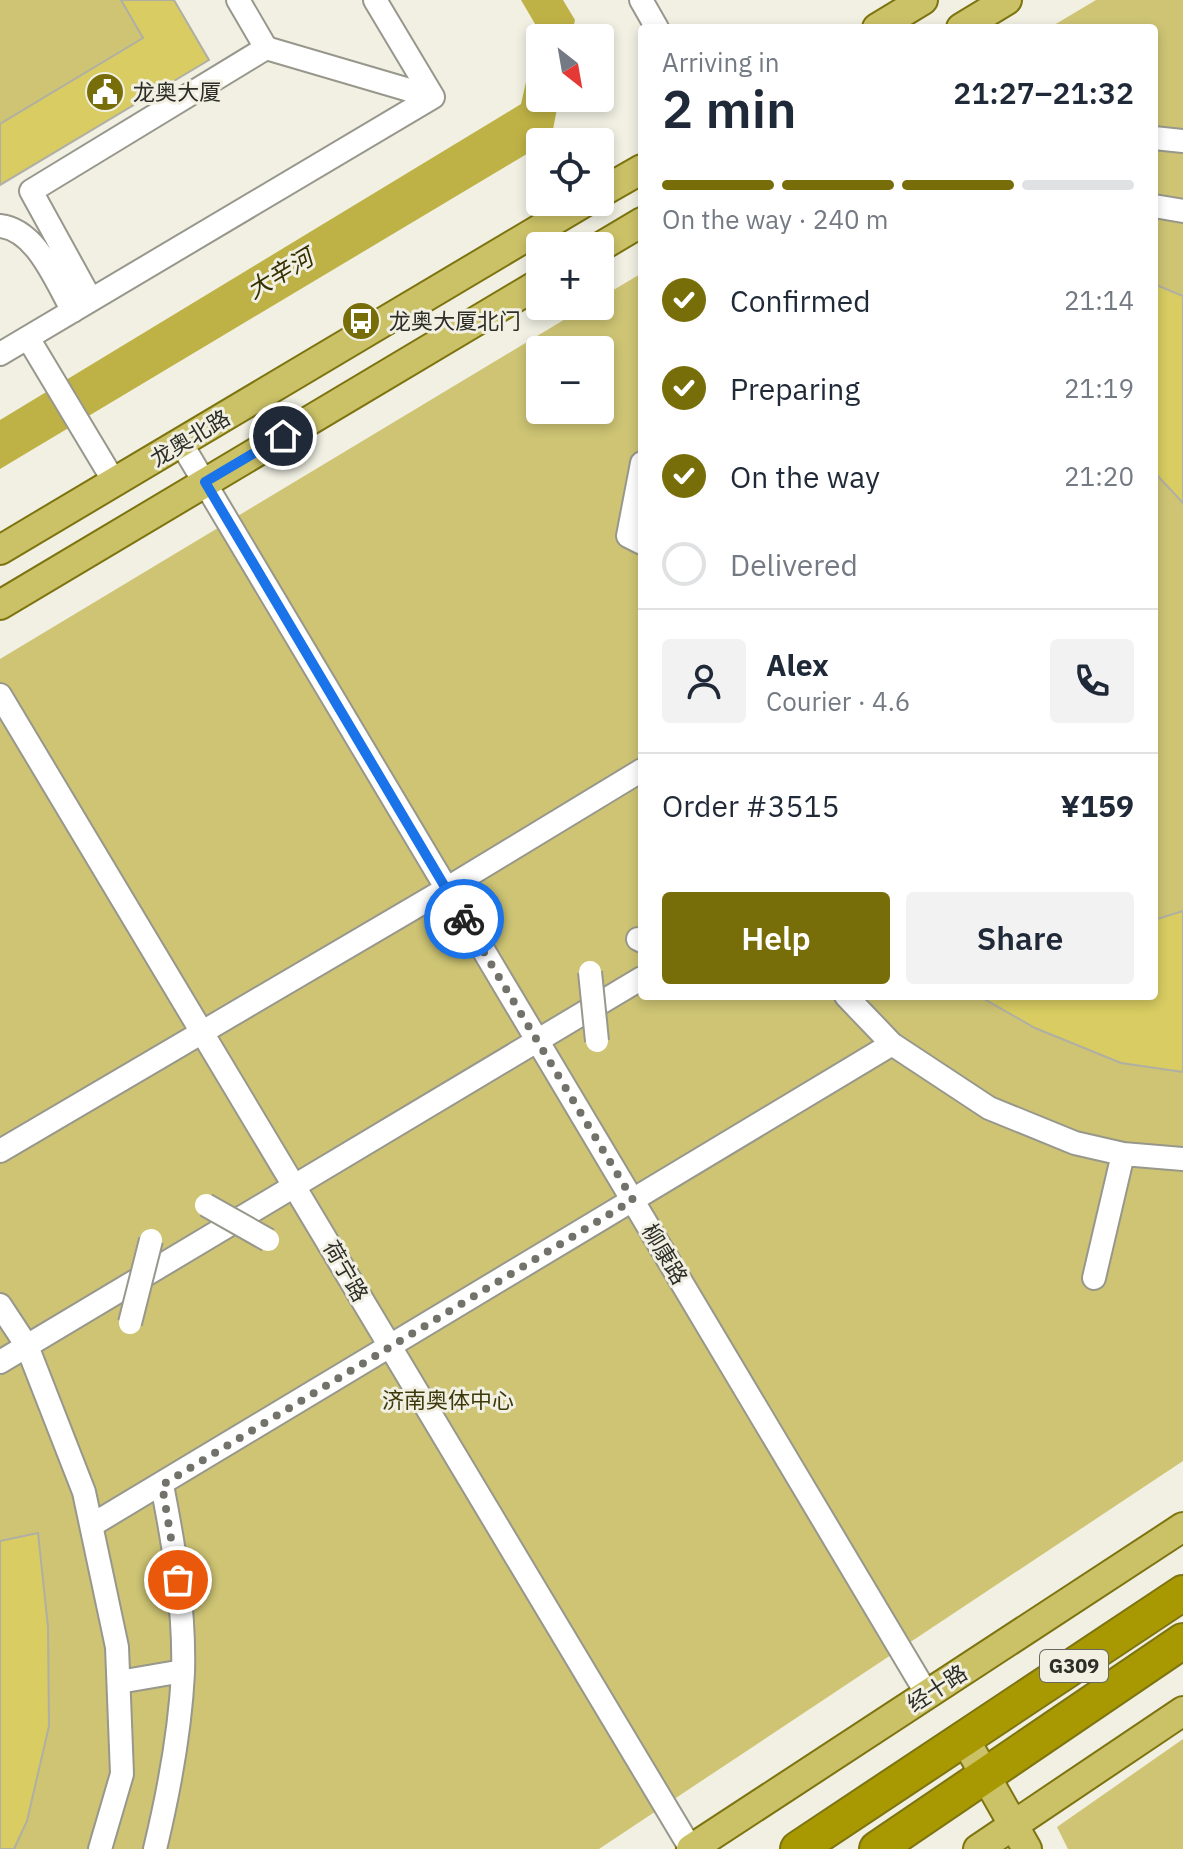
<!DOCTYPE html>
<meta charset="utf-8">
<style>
body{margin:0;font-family:"IBM Plex Sans","Noto Sans SC",sans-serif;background:#f2f2f3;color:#1f2937;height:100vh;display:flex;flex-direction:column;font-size:30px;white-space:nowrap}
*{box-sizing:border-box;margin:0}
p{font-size:26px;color:#747a83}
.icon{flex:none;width:44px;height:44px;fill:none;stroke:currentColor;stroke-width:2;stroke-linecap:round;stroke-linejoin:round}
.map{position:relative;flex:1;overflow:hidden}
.details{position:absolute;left:638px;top:24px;width:520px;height:976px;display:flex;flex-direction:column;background:#fff;border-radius:8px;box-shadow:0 4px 12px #0003}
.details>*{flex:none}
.needle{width:52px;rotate:149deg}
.tools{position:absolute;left:526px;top:24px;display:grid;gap:16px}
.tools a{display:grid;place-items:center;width:88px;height:88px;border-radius:8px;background:#fff;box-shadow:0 4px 12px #0003;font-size:40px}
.pin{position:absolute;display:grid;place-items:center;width:68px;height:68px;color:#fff;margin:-34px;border:4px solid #fff;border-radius:50%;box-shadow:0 2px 8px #0007}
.courier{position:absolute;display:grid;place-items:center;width:80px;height:80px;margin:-40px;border:6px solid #1a73e8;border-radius:50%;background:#fff;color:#222;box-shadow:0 2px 10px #0007}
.headline em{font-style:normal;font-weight:600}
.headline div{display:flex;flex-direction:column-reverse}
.headline{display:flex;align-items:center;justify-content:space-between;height:136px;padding:0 24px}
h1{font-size:52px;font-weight:600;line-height:60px}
.bar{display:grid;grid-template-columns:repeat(4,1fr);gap:12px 8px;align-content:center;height:96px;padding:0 24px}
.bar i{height:10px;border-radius:6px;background:#e0e1e3}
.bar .on{background:#776d09}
.bar p{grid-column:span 4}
.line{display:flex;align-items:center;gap:20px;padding:0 24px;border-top:2px solid #e0e1e3}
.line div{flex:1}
.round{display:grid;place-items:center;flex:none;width:84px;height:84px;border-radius:8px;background:#f2f2f3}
ol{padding:0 24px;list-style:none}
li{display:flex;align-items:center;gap:24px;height:88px}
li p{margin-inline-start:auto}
li .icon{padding:8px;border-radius:50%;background:#776d09;color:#fff;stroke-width:4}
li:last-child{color:#747a83}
li i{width:44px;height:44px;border:4px solid #e0e1e3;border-radius:50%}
.action{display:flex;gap:16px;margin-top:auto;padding:16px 24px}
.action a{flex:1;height:92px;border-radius:8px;background:#776d09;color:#fff;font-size:32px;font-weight:600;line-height:92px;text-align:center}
.action a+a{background:#f2f2f3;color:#1f2937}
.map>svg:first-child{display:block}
.green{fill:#cec474;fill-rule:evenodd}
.water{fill:#beb246}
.building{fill:#d8cc62;stroke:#b0afa4;stroke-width:2}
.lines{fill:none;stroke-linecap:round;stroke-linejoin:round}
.minor-casing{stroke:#98978c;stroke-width:26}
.major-casing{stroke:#7d7410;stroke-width:32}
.highway-casing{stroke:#7d7410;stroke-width:38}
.minor{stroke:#fff;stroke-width:22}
.major{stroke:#cbc268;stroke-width:28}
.highway{stroke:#a89903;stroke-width:34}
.minor-bridge-casing{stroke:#98978c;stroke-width:26;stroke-linecap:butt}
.minor-bridge{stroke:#fff;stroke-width:22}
.done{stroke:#72726a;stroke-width:8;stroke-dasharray:0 14.4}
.route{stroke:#1a73e8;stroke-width:10}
.labels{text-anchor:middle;stroke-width:6;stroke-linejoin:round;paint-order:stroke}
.shield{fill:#f1f0e3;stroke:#686861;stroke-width:2}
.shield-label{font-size:20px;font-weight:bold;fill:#2e2e29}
.poi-label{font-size:22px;fill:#2e2e29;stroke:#f1f0e3;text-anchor:start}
.street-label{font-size:22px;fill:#2e2e29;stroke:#f1f0e3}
.park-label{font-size:22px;fill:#3e390a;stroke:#f1f0e3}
.water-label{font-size:24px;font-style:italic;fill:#363001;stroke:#f1f0e3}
</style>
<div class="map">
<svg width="1183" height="1849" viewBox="0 0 1183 1849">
<rect width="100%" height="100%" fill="#f1f0e3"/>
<path class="green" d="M0,0H121L143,38L0,124Z
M1096,0H1183V1461L599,1849H0V659L587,306H600V298L642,273V996H1154V28H1049ZM540,350H600V410H540Z
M1183,1739V1849H1068L1057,1827Z"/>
<path class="water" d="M521,0H563L575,20L571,38H540V98H559L551,140L540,142V146L0,469V420L521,104L538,29Z"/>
<path class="building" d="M121,0H174L209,60L0,185V124L143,38Z
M1154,284L1183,296V503L1154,472Z
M1183,911V1072L1121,1063L1035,1028L979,996H1154V920Z
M38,1533L48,1627L49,1726L27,1821L14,1849H0V1541Z"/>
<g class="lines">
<g class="minor-casing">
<path id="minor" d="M238,0L266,48L433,97
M641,0L657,28
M1154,138L1183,141
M1154,206L1183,211
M0,226C37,230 56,282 73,311
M91,300L31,191L266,48
M28,338L115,483
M0,354L433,97L375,0
M181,443L927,1694
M642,463L628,536L642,543
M0,695L691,1849
M638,939L642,941
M846,996L892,1044L989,1108L1075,1143L1123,1154L1183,1159
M0,1151L446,889L642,770
M1094,1278L1123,1154
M0,1305L27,1346L84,1492L117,1647L122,1774L100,1849
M0,1362L642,978
M92,1525L892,1044
M119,1682L183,1671
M155,1849C169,1791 180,1733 183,1673C185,1611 174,1546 162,1485"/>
</g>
<g class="major-casing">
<path id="major" d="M877,28L923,0
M961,28L1007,0
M600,193L642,169
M600,247L642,222
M0,550L585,202
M0,605L540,283
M964,1738L1027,1849
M691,1849L1183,1527
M978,1849L1183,1711"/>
</g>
<g class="highway-casing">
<path id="highway" d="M798,1849L1183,1593
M877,1849L1183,1641"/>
</g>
<use href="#minor" class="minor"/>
<use href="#major" class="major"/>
<use href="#highway" class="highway"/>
<g class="minor-bridge-casing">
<path id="minor-bridge" d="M590,972L597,1041
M206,1205L268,1240
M130,1323L151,1240"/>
</g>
<use href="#minor-bridge" class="minor-bridge"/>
</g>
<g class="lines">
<path class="done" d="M178,1580L162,1485L633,1200L464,919"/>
<path class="route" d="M283,436L205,482L464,919"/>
</g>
<defs>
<g id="civic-disc" transform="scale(2)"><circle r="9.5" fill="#776d09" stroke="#f1f0e3"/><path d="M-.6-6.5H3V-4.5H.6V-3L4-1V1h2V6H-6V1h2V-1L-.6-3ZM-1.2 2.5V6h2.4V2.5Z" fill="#fff"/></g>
<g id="bus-disc" transform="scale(2)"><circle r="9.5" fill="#776d09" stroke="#f1f0e3"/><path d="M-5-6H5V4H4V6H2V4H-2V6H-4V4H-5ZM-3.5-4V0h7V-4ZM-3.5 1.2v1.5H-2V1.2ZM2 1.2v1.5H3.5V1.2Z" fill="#fff"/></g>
</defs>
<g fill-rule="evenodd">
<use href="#civic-disc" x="105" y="92"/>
<use href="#bus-disc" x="361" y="321"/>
</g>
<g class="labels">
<rect class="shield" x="1040" y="1650" width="68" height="32" rx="6"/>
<g class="shield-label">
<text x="1074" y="1673">G309</text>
</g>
<g class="poi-label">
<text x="133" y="100">龙奥大厦</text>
<text x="389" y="329">龙奥大厦北门</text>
</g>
<g class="street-label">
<text transform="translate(190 438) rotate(-31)" y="8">龙奥北路</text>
<text transform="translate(665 1254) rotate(59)" y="8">柳康路</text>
<text transform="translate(346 1271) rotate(60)" y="8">荷宁路</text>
<text transform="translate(937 1688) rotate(-33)" y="8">经十路</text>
</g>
<g class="park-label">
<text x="448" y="1408">济南奥体中心</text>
</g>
<g class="water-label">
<text transform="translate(280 274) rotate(-31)" y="8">大辛河</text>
</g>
</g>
</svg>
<div class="tools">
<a><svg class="needle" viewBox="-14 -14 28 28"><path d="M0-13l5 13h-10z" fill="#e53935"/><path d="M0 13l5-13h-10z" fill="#747a83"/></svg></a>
<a><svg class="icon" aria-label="locate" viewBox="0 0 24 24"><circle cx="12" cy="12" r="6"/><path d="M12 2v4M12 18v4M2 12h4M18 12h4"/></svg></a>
<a>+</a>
<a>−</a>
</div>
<div class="pin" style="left:178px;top:1580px;background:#ea580c"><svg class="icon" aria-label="bag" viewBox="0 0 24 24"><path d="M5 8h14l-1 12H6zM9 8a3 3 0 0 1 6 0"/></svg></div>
<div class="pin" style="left:283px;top:436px;background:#1f2937"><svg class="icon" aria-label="home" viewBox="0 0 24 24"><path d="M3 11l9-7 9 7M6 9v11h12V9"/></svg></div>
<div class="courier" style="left:464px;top:919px"><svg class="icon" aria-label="bike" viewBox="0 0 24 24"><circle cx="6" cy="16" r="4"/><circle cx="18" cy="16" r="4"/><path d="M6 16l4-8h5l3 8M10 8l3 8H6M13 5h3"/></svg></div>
<section class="details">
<div class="headline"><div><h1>2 min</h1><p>Arriving in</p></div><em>21:27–21:32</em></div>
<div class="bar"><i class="on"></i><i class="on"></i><i class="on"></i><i></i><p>On the way · 240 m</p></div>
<ol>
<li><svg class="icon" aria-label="check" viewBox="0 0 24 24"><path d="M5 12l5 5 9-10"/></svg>Confirmed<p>21:14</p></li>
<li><svg class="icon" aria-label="check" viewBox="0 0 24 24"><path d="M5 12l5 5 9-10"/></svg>Preparing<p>21:19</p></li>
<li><svg class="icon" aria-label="check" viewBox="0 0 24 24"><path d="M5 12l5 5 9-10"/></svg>On the way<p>21:20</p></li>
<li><i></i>Delivered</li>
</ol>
<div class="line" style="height:144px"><a class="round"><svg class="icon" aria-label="person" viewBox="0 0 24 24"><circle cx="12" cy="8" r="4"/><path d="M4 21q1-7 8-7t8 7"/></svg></a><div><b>Alex</b><p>Courier · 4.6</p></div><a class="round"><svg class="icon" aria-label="phone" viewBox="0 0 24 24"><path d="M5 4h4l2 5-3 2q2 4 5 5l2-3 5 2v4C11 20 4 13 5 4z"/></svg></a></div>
<div class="line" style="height:104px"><div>Order #3515</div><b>¥159</b></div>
<div class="action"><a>Help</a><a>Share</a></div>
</section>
</div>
